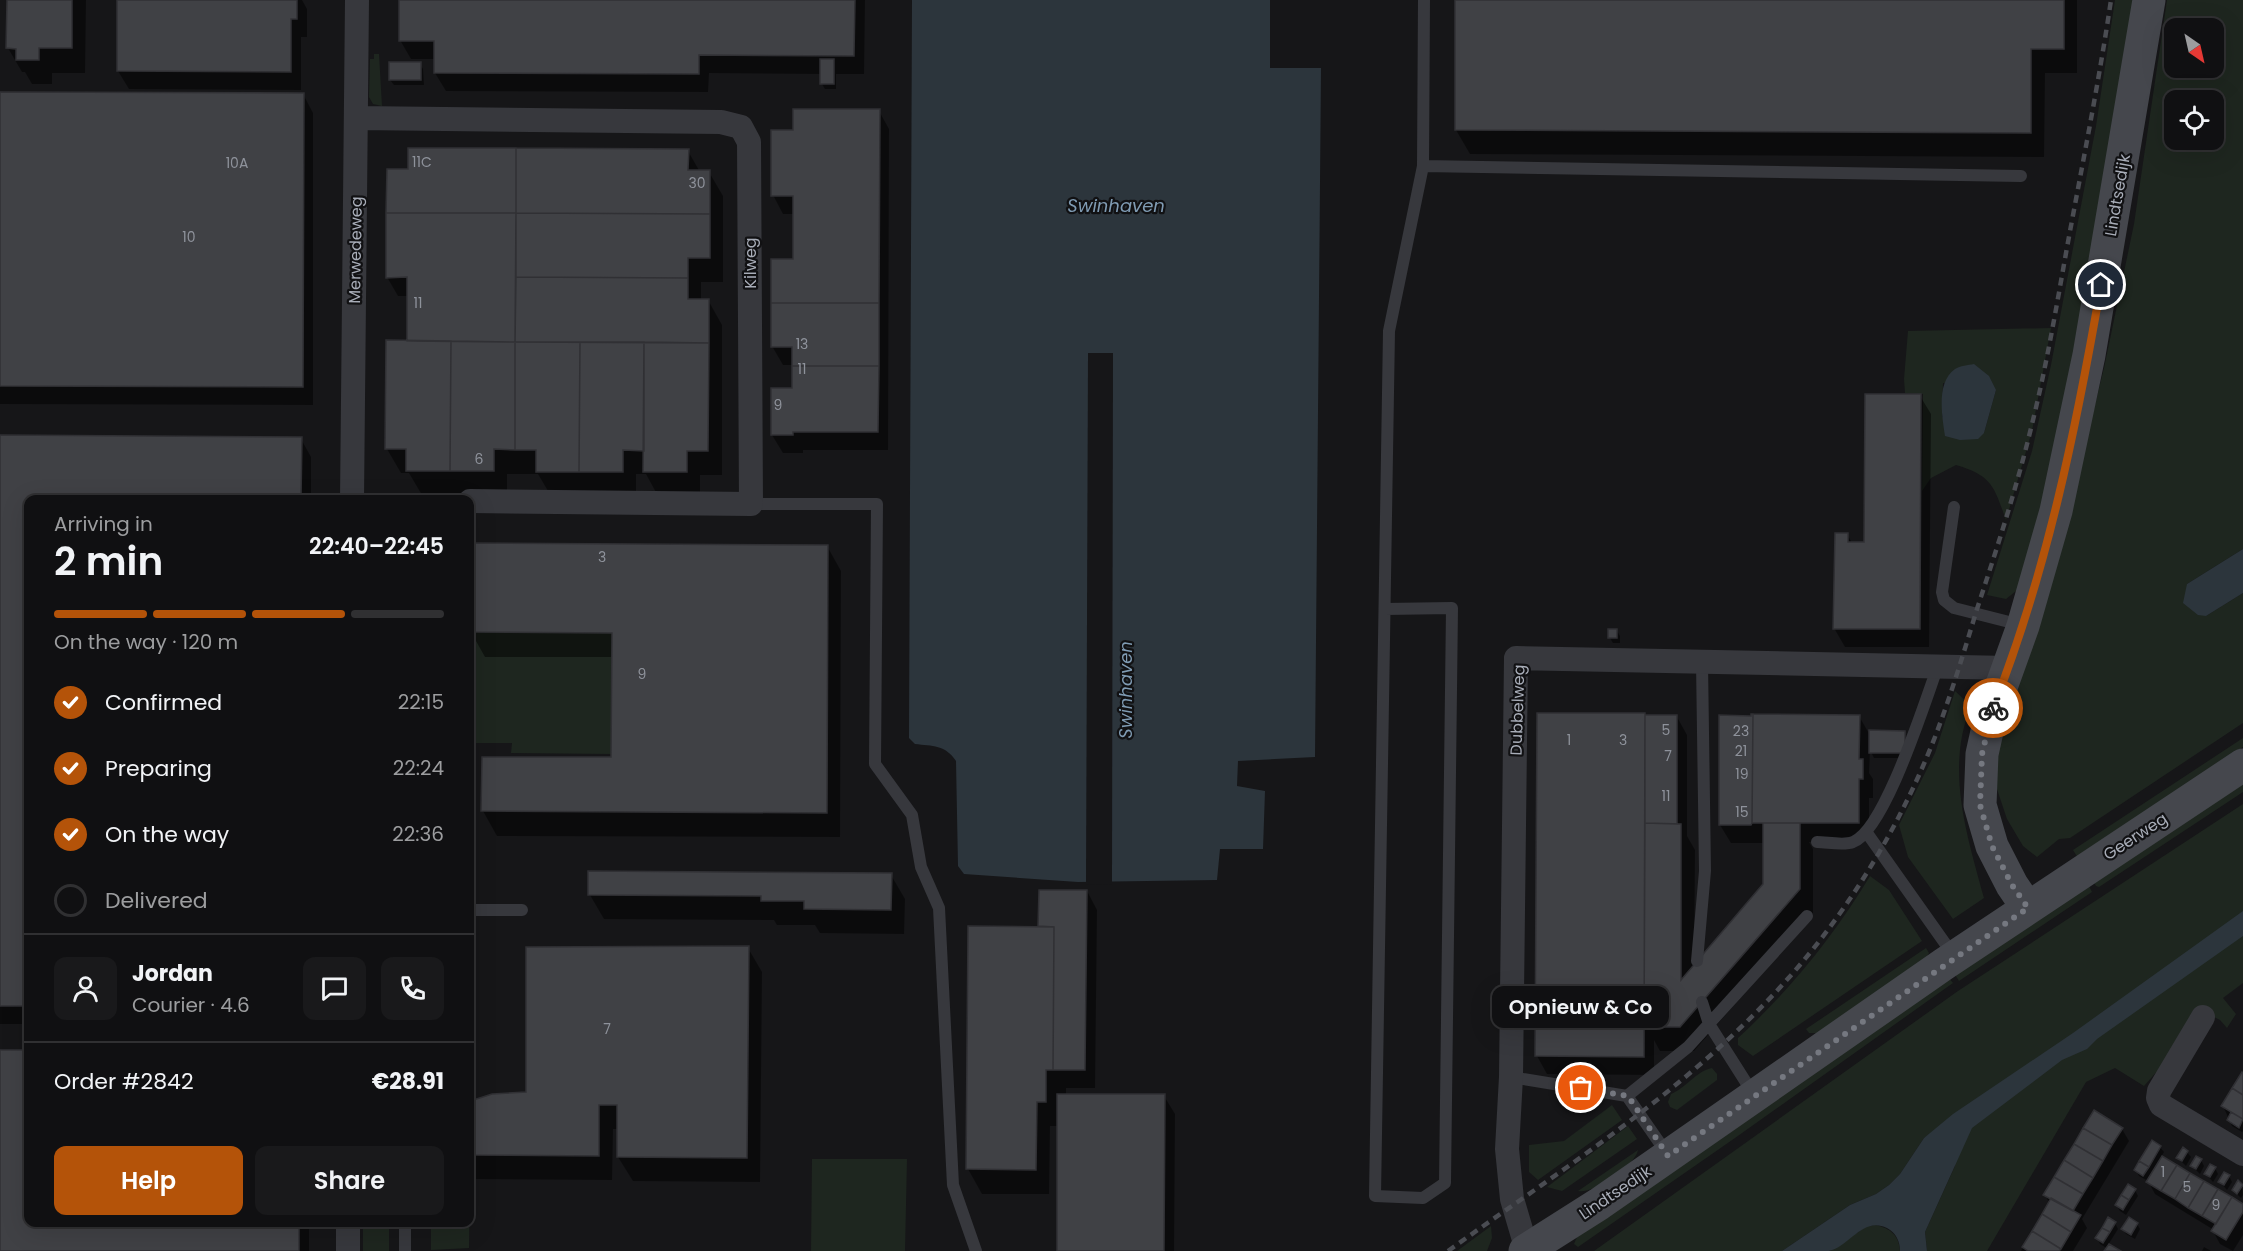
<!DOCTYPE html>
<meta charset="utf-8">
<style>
body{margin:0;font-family:Poppins,sans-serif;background:#19191b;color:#f1f3f6;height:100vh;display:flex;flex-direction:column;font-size:22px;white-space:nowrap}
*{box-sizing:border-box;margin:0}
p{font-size:20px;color:#9c9d9f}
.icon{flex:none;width:33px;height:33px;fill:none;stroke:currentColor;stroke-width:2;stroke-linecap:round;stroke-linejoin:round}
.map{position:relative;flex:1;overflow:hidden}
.details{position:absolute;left:24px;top:495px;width:450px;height:732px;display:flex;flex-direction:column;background:#101012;border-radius:12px;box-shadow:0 6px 24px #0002,0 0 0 2px #303032}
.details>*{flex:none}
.needle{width:39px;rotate:146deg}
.buttons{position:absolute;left:2164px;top:18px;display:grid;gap:12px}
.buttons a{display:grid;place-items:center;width:60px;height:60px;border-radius:12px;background:#101012;box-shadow:0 6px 24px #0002,0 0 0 2px #303032;font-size:30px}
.pin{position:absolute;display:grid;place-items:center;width:51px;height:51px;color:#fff;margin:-26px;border:3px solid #fff;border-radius:50%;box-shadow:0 2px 6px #0007}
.courier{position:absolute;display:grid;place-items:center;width:60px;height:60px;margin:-30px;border:4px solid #b45309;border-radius:50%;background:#fff;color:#222;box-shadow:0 2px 8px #0007}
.bubble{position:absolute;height:42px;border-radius:12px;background:#101012;box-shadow:0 6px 24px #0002,0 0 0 2px #303032;font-size:20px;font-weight:600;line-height:42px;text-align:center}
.overview em{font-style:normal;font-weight:600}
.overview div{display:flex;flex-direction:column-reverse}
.overview{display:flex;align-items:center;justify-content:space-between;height:102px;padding:0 30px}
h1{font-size:39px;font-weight:600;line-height:45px}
.bar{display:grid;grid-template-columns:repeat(4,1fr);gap:9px 6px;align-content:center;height:72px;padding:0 30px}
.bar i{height:8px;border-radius:4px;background:#303032}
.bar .on{background:#b45309}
.bar p{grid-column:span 4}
.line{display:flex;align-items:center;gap:15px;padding:0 30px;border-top:2px solid #303032}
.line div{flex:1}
.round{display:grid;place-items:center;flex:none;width:63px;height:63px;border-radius:12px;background:#19191b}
ol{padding:0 30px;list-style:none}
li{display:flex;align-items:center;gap:18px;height:66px}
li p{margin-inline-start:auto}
li .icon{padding:6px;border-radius:50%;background:#b45309;color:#fff;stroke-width:4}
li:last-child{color:#9c9d9f}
li i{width:33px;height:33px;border:3px solid #303032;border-radius:50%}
.button{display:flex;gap:12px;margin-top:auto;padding:12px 30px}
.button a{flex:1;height:69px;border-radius:12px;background:#b45309;color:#fff;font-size:24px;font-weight:600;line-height:69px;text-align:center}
.button a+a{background:#19191b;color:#f1f3f6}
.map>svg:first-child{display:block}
.green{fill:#1e261f;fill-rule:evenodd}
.water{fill:#2c353c}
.pier{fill:#161618}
.shadow{fill:#0007}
.building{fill:#404145;stroke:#303034;stroke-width:1.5}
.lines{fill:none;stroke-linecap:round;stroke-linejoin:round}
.lane{stroke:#37383d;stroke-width:12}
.street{stroke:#37383d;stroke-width:24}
.secondary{stroke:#45474d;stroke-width:33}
.rail{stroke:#4a4c52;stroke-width:4.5;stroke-dasharray:8 6;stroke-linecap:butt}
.done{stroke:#757880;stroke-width:6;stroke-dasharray:0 10.8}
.route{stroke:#b45309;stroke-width:8}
.labels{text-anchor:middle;stroke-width:4.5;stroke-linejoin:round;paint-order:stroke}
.number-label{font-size:14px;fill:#8e929b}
.street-label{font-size:16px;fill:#a8adb8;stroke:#111113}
.water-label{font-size:18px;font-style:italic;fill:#7f9bb3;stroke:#111113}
</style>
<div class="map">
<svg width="2243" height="1251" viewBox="0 0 2243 1251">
<rect width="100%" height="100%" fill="#161618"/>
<path class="green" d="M2115,0H2140L2054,481L2021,587L2006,599L1987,595L2032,451L2051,365L2096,126Z
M2167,0H2243V549L2187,584L2206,616L2243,593V723L2070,838L2059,839L2037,857L2023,846L2007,819L1995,783L1997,716L2078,474L2104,368L2134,224ZM2175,28H2214V68H2175ZM2175,100H2214V140H2175Z
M374,54H379L382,106L373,104L369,97L370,59H374Z
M2051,328L2032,431L2006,520C1994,487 1993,476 1956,465L1931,478L1922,491L1923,394L1905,393L1904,379L1908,331ZM1943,383L1996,390L1984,433L1942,417Z
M470,632L612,633L611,754L511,753L512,743H470Z
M1955,691L1971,706C1945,769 1967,835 1984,898L1953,919L1908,857L1899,825L1935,753Z
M2243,738V747L2078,858L2073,850Z
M2243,780V792L2099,887L2096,886L2093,881Z
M2243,804V983L2223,998L2236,1014L2227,1028L2220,1020L2198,1009L2160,1068L2144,1086L2115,1068L2086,1082L1987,1251H1927L1925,1232L1955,1166L1935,1131L1924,1138L1900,1174L1889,1185L1876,1194L1850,1205L1782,1251H1594L1958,991Z
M1870,876L1889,890L1922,941L1753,1056L1738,1045V1038C1789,991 1834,936 1870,876Z
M2087,882L2092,892L1959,981L1954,973Z
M1926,948L1929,953L1926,958L1819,1033H1809L1806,1029Z
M1948,977L1953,983L1735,1138L1578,1247L1574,1244L1577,1237Z
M1712,1068L1717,1074V1080L1677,1110L1670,1107L1668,1102L1671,1094C1686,1088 1696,1071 1712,1068Z
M1612,1105L1622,1120L1538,1180L1529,1172V1145L1564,1141Z
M1628,1126L1637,1139L1562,1191L1547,1187Z
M1638,1150C1636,1165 1592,1195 1578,1191Z
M812,1159H907L905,1251H811Z
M470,1171L469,1248L431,1250V1223L470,1222Z
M363,1223H389V1251H363Z
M1875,1225C1890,1228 1899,1235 1900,1251H1830L1867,1226Z
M1491,1226L1492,1238L1487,1251H1457Z"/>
<path class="water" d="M912,0H1270V68H1321L1315,757L1238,761L1237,786L1265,791L1263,849H1220L1217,880L1078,882L964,874L958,866L956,761C946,745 932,746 915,744L909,738Z
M1974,364L1989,376L1996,390L1984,433L1978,439L1960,440L1945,436C1942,416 1936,382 1955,369C1960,366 1968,365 1974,364Z
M2243,549V593L2206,616L2198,615L2183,603L2187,584Z
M2243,911V936L2097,1039L2087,1049L2062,1060L1972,1128L1925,1232L1927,1251H1900C1900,1241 1896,1233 1887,1228C1863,1216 1850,1246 1829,1251C1815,1251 1797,1251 1782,1251L1850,1205L1876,1194L1889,1185L1900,1174L1924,1138L1953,1114L2073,1033Z"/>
<path class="pier" d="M1088,353H1113L1112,884L1086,885Z"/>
<path class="shadow" d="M8,0H86L85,73H52V84H32L25,72H22L8,48Z
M119,0H302L307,9V37H301V90L129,89L118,71Z
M401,0H865L864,74H836V89H825L822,84V74L709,73L708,92L446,91L435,73V59H411L400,40Z
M1457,0H2077V73H2045L2044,157L1470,154L1456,130Z
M420,64L423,69L424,85H394L390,80Z
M0,94H303L313,113V405L0,404Z
M879,111L889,129L888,450H803V453H783L772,435L794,389V365H783L772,346L794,261V214H783L773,195L795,132Z
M688,151L700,172H709L723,196V282H701V300H708L722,325V475H700V496H658L646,474H636V496H551L538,474H507V495H422L409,473H401L387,449L408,342L409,296H398L387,277L409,170Z
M1920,396L1931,414L1929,647H1845L1834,628L1847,534L1852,543L1865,544Z
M0,437L301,439L311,457V500H28V1024H0Z
M471,545L827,546L841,571L840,837L497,836L483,811V758L613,759V657H485L471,632Z
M1617,631L1620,636V643H1613L1610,638Z
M1539,715L1677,717L1687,735V836L1695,850L1694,966L1764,885V843H1731L1720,825L1859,716L1871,737L1904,732L1907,738V758H1874L1870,750L1869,773L1873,779V798H1869V841L1809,842L1813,849V914L1694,1051H1660L1654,1040V1075L1547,1074L1537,1056Z
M891,875L905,899L904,934L820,933L815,925H777L774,920L604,919L590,895Z
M1087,891L1097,910L1095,1088H1066V1095L1164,1096L1175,1114L1174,1251H1058L1059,1126H1050L1049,1194H982L968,1169L970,928H1040L1039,926Z
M748,948L762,972L760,1182L633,1181L618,1157L619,1129H613L612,1180L470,1179V1103L492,1096L527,1094Z
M0,1051H28V1222H309V1251H0Z
M2243,1073V1131L2242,1132L2232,1126L2223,1106Z
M2122,1129L2129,1141L2082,1219L2087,1228L2073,1251H2021L2050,1204L2045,1195Z
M2160,1147L2164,1152L2161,1157L2243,1206V1235L2233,1251L2220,1244L2213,1231L2214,1230L2155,1194L2148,1181L2139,1176L2136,1170Z
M2187,1152L2191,1157L2186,1166L2178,1158Z
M2201,1160L2204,1166L2200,1174L2192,1166Z
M2215,1168L2218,1174L2213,1182L2206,1174Z
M2229,1176L2232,1182L2227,1190L2220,1182Z
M2242,1185L2243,1195L2241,1198L2233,1190Z
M2135,1190L2138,1196L2126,1215L2120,1211L2117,1206Z
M2115,1223L2118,1229L2108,1245L2118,1251H2106L2108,1249L2100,1244L2097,1238Z
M2137,1224L2140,1229L2135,1239L2126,1234L2123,1229Z
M2204,1247L2211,1251H2202Z"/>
<path class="building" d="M7,0H72V48H39V60H16V49L6,48Z
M117,0H297V19H291V72L117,71Z
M399,0H855L854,56L699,55V74L434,73V41H399Z
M1455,0H2064V49H2031V133L1455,130Z
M820,59H834V84H820Z
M389,62H421V80H389Z
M0,92L304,93L303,387L0,386Z
M793,109H880L879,303H771V259H793V196H771V130H793Z
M408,148H516V213H386L387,169H408Z
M516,148L689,149L688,170H710V214L516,213Z
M386,213H516L515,342L407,341V277L386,278Z
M516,213L710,214V258H688V278L516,277Z
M516,277L688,278V299H709V343L515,342Z
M771,303H879V366H792V347H771Z
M386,340L451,341L450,471H406V449H385Z
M451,341L515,342V450L494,449V471H450Z
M515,342H580L579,472H536V450H515Z
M580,342H644V451L623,450V472H579Z
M644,342L709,343L708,451H687V472H643Z
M792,366H879L878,432H793V435H771V388H792Z
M1865,394H1921L1920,629H1833L1835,533H1848V542H1864Z
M0,435L302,437L301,500H28V1006H0Z
M470,543L828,545L827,813L481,811L482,757H611L612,633L470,632Z
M1608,629H1617V638H1608Z
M1537,713H1645L1644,1057L1535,1056Z
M1751,714H1753L1752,823L1751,825H1719V715L1751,716Z
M1753,714L1860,715L1859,759H1863V779H1859V823H1752Z
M1645,715H1677V824L1645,823Z
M1869,730L1905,731V753H1869Z
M1645,823L1681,824V980L1763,884V823H1800V889L1680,1027H1644Z
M588,871L892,873L891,910L804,909V901H761V896L588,895Z
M1039,890H1087L1085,1070H1053L1054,927L1038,926Z
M968,926L1054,927L1053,1070H1046V1102H1037L1036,1170L966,1169Z
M749,946L747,1158L617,1157V1105H599V1156L470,1155V1101L492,1094L526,1092V947Z
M0,1050H28V1222H299V1251H0Z
M2242,1072L2243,1073V1095L2232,1088Z
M2232,1088L2243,1095V1119L2221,1106Z
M1057,1094H1165L1164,1251H1057Z
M2094,1110L2123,1128L2112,1145L2083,1128Z
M2231,1112L2243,1119L2239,1128L2227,1120Z
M2083,1128L2112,1145L2103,1161L2074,1144Z
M2152,1140L2161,1146L2149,1167L2139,1161Z
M2074,1144L2103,1161L2093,1178L2064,1160Z
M2183,1147L2188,1151L2182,1161L2176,1158Z
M2162,1156L2177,1165L2161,1191L2146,1182Z
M2196,1156L2202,1159L2196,1169L2190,1166Z
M2064,1160L2093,1178L2083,1194L2054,1177Z
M2139,1161L2149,1167L2143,1176L2134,1170Z
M2210,1164L2216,1167L2210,1177L2204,1174Z
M2177,1165L2190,1173L2175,1199L2161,1191Z
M2224,1172L2230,1175L2224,1185L2218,1182Z
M2190,1173L2204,1181L2188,1208L2175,1199Z
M2054,1177L2083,1194L2073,1211L2043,1195Z
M2238,1180L2243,1185L2237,1194L2232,1190Z
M2204,1181L2218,1189L2202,1216L2188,1208Z
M2128,1184L2136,1189L2129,1200L2121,1195Z
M2218,1189L2232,1197L2216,1224L2202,1216Z
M2121,1195L2129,1200L2123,1210L2115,1205Z
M2232,1197L2243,1204V1212L2226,1240L2211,1231Z
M2051,1198L2081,1215L2071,1232L2042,1214Z
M2042,1214L2071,1232L2061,1249L2032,1231Z
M2108,1217L2116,1222L2110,1232L2102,1228Z
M2129,1217L2138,1223L2131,1235L2121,1229Z
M2102,1228L2110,1232L2103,1243L2095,1238Z
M2032,1231L2061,1249L2059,1251H2028L2022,1247Z
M2109,1244L2121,1251H2104Z"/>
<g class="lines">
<path class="lane" d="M1423,166L2021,176
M751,504H877L875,764L912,815L921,867L939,908L953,1185L976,1251
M1954,507L1942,592L1944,600L1954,608L2021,625
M1385,609L1452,608L1445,1183L1423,1198L1375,1196L1389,331L1423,166L1424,0
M1867,833L1954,956
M1817,842C1827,842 1844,846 1853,842C1885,830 1925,701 1938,666
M470,910H522
M1697,961L1705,871L1702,662
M1702,1002L1709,1024L1754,1095
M1511,1077L1627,1096L1668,1155
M1627,1096L1688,1047L1807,916
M405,1222V1251"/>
<path class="street" d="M357,118L721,122L741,127L749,142L751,504L470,501
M352,500L357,0
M2203,1017L2159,1091L2158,1098L2161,1105L2243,1154
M1527,1250L1512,1199L1507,1149L1511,1077L1516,658L2009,668
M348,1251V1222"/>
<path class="secondary" d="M2027,907L2012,885L1992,846L1980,805L1982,754L1990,718L2023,626L2056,511L2089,355L2149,0
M1525,1251L1599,1204L1944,964L2243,765"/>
<path class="rail" d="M1448,1251C1571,1163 1700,1082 1799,966C1856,899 1903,819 1935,737C1951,695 1964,652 1977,609C1997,548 2017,487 2032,424C2047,364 2057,303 2068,242C2083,161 2099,81 2111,0"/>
</g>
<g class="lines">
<path class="done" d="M1581,1088L1628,1096L1668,1156L2028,908L2012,885L1992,846L1980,805L1982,754L1993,708"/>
<path class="route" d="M1993,708C2047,572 2076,429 2101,285"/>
</g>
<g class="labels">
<g class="number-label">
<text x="422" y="167">11C</text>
<text x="237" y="168">10A</text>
<text x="697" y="188">30</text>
<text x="189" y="242">10</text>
<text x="418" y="308">11</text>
<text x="802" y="349">13</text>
<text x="802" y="374">11</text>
<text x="778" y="410">9</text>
<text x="479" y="464">6</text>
<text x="602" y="562">3</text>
<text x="642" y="679">9</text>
<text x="1666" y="735">5</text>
<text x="1741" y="736">23</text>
<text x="1569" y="745">1</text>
<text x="1623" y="745">3</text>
<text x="1741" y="756">21</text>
<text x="1668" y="761">7</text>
<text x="1742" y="779">19</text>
<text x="1666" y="801">11</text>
<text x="1742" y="817">15</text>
<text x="607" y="1034">7</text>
<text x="2163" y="1177">1</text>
<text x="2187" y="1192">5</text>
<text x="2216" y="1210">9</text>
</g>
<g class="street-label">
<text transform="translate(2117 195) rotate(-80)" y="6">Lindtsedijk</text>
<text transform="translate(355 250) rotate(-89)" y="6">Merwedeweg</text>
<text transform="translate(750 263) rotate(-90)" y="6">Kilweg</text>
<text transform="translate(1517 710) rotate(-88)" y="6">Dubbelweg</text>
<text transform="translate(2135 836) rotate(-33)" y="6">Geerweg</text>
<text transform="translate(1615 1192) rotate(-34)" y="6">Lindtsedijk</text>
</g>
<g class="water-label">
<text x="1116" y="212">Swinhaven</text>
<text transform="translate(1126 690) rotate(-90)" y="6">Swinhaven</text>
</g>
</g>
</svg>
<div class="buttons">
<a><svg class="needle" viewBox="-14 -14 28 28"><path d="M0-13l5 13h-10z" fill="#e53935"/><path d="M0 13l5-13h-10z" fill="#9c9d9f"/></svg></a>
<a><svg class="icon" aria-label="locate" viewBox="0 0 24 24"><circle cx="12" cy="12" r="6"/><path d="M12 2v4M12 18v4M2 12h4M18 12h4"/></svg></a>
</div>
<div class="pin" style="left:1581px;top:1088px;background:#ea580c"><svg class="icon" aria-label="bag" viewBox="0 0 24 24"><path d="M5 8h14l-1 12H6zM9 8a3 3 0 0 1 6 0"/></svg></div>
<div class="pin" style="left:2101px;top:285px;background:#1f2937"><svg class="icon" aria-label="home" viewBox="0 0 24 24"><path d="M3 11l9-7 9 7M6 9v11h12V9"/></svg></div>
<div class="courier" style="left:1993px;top:708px"><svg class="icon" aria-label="bike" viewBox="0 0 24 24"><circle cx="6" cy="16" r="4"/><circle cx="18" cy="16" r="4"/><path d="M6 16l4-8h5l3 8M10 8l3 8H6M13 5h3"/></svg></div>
<div class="bubble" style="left:1492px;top:986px;width:177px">Opnieuw &amp; Co</div>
<section class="details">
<div class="overview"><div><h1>2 min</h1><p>Arriving in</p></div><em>22:40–22:45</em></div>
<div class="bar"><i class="on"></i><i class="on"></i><i class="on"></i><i></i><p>On the way · 120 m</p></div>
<ol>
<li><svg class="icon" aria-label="check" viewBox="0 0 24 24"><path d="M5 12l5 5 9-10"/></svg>Confirmed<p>22:15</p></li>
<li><svg class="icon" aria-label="check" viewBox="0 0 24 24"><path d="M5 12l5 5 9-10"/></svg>Preparing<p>22:24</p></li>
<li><svg class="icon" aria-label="check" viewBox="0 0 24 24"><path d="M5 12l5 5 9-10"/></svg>On the way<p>22:36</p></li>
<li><i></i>Delivered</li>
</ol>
<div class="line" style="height:108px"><a class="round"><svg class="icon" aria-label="person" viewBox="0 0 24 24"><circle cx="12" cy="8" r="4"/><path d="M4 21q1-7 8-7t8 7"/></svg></a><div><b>Jordan</b><p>Courier · 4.6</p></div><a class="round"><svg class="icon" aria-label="chat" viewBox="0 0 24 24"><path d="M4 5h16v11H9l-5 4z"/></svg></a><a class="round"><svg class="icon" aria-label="phone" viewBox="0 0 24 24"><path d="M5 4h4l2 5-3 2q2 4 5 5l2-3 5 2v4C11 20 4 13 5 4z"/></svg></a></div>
<div class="line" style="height:78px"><div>Order #2842</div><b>€28.91</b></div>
<div class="button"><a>Help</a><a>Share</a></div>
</section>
</div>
